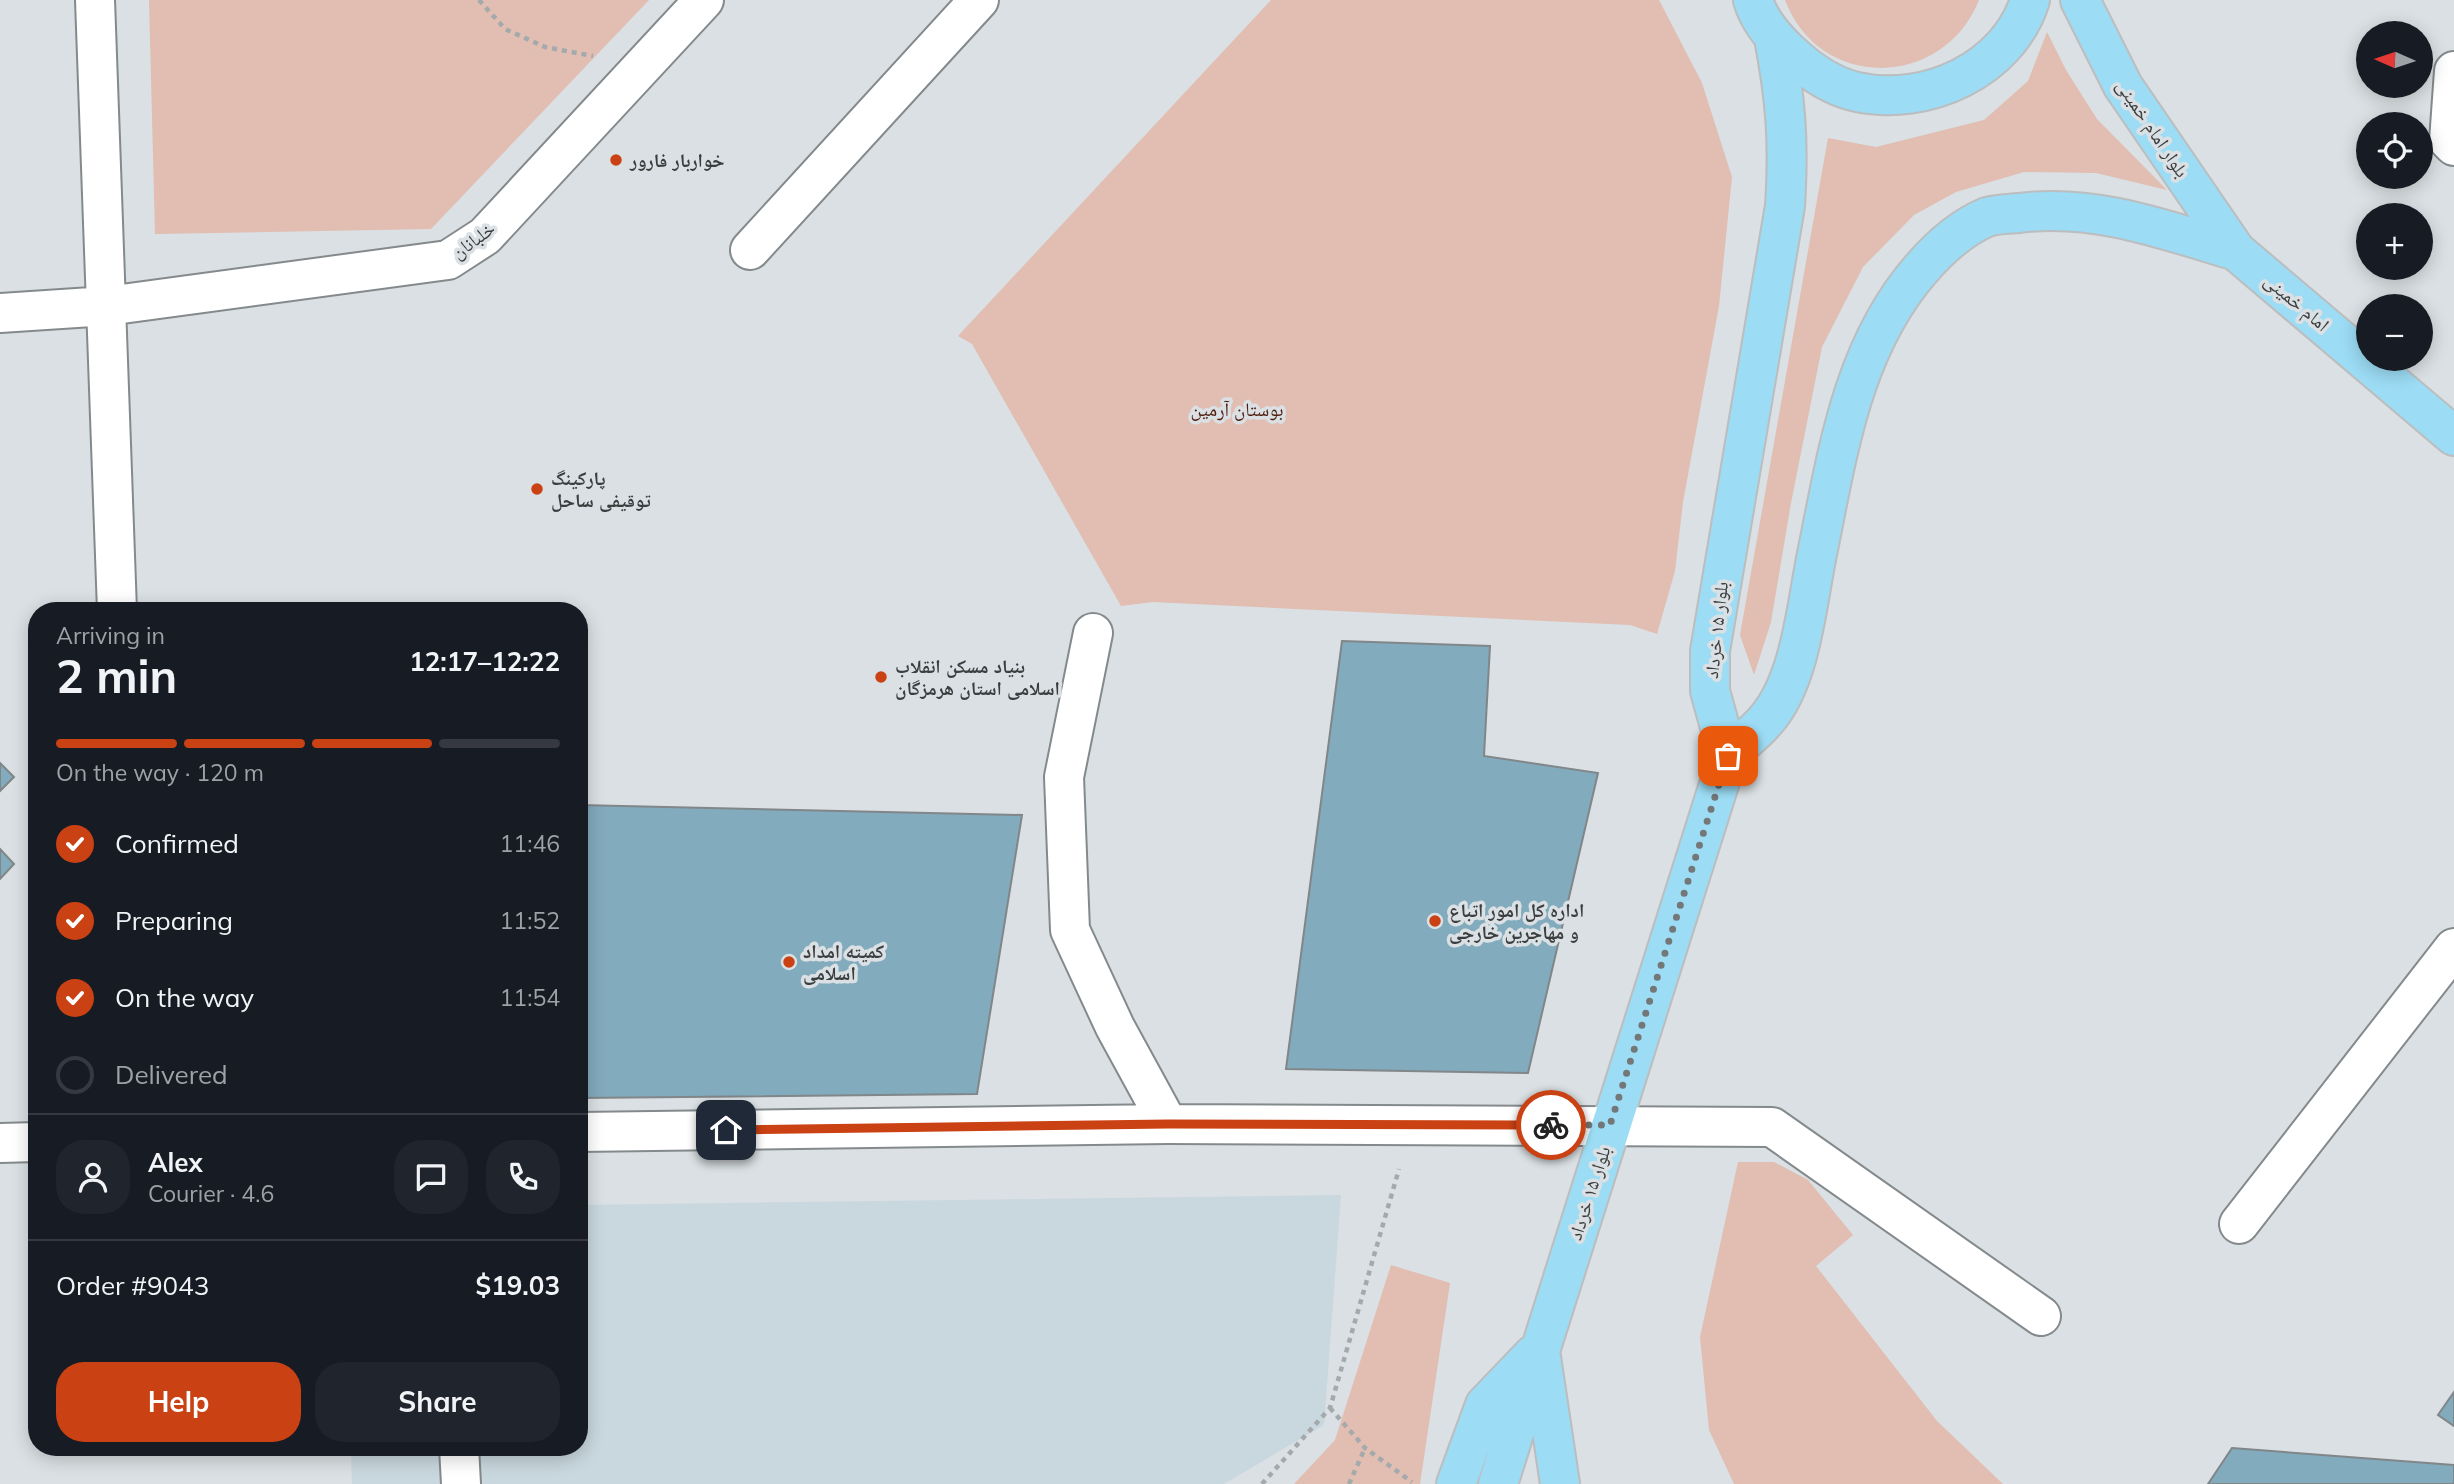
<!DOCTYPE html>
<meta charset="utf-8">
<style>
body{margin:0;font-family:Mulish,"Noto Naskh Arabic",sans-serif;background:#20242c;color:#f1f3f6;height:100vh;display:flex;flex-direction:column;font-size:26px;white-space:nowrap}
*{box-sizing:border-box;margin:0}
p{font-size:23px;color:#9ea1a6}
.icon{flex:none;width:38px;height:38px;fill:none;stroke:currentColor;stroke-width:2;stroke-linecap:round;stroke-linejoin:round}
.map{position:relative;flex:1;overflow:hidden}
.drawer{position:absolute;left:28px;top:602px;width:560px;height:854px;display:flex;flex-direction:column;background:#171b24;border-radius:28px;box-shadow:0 4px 18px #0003}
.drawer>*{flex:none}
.needle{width:46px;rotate:273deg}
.controls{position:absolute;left:2356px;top:21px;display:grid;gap:14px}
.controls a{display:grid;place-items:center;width:77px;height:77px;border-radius:50%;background:#171b24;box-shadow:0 4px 18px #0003;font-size:35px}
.pin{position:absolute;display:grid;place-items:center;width:60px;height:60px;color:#fff;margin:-30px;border-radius:14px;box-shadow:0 4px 10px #0006}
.courier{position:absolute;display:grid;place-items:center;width:70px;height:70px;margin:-35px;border:5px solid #ca4213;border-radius:50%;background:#fff;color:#222;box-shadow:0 2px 9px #0007}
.headline em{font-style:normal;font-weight:700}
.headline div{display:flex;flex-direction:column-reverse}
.headline{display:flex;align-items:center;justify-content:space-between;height:119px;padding:0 28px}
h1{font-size:46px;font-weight:700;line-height:52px}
.bar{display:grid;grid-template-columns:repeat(4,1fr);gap:10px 7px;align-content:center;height:84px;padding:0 28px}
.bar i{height:9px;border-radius:5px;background:#363941}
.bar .active{background:#ca4213}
.bar p{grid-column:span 4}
.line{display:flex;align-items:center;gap:18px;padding:0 28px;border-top:2px solid #363941}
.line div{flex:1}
.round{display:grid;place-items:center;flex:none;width:74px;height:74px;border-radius:28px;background:#20242c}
ol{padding:0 28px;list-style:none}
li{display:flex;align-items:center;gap:21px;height:77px}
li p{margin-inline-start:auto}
li .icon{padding:7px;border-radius:50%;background:#ca4213;color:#fff;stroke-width:4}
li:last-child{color:#9ea1a6}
li i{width:38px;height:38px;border:4px solid #363941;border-radius:50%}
.button{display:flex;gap:14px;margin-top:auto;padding:14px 28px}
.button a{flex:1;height:80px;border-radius:28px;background:#ca4213;color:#fff;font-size:28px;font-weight:700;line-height:80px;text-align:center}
.button a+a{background:#20242c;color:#f1f3f6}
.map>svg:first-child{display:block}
.built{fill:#c9d7de}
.green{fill:#e1bdb2}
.building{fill:#82abbd;stroke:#818689;stroke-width:2}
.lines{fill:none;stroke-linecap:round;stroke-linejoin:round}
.minor-casing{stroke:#848a8c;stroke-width:42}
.major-casing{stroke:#bcbdbe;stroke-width:42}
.path{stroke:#a4a9ac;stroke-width:4.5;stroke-dasharray:5 5;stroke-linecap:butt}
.minor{stroke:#fff;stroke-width:38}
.major{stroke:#9cdcf4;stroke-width:38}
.done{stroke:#737778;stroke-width:7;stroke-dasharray:0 12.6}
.route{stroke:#ca4213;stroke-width:9}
.poi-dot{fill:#ca4213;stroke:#dae0e3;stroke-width:2.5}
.labels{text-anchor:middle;stroke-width:7;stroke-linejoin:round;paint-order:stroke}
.street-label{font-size:19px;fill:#3b3e3f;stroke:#dae0e3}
.poi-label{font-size:19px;font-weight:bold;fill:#3b3e3f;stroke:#dae0e3;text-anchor:start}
.park-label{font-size:19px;fill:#501d0d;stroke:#dae0e3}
</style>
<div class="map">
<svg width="2454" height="1484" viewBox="0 0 2454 1484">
<rect width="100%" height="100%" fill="#dae0e3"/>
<path class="built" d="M1341,1195L1324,1425L1224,1484H352L351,1447H579V1205Z"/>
<path class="green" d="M149,0H649L431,229L155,234Z
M1271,0H1659L1702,83L1732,177L1719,306L1683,502L1675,571L1657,634L1630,625L1153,602L1121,606L972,344L958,336Z
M1785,0H1979C1943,90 1819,91 1785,0Z
M2047,32L2066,70L2097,119L2167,190L2096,173L2024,172L1956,192L1914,215L1863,267L1822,347L1791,503L1771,622L1754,675L1740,635L1828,138L1876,147L1984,120L2028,81Z
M1738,1162H1774L1808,1180L1853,1235L1816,1266L1937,1421L2003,1484H1734L1709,1430L1700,1337Z
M1391,1265L1450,1283L1420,1484H1294L1335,1440Z"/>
<path class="building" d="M1342,641L1490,646L1484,756L1598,773L1528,1073L1286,1069Z
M0,763L14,777L0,791Z
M579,805L1022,815L977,1094L579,1098Z
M0,849L14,864L0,879Z
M2454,1392V1426L2438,1415Z
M2232,1448L2454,1465V1484H2208Z"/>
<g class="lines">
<g class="minor-casing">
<path id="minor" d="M95,0L117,611
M2454,71L2449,141L2454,146
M750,250L979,0
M0,313L107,306L448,260L485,236L704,0
M1093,633L1064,777L1070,930L1115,1027L1168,1124
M579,1132L1168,1124L1772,1127L2041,1316
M0,1143L37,1142
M2239,1224L2454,948
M459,1447L461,1484"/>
</g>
<g class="major-casing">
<path id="major" d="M1753,0C1759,20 1774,38 1789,52C1808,70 1830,86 1857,92C1926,107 2008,70 2030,0
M2080,0L2123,86L2236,251L2454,436
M1728,756C1740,744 1755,733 1766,720C1802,679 1807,600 1818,549C1838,450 1853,347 1921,269C1939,248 1961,228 1987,217C1997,214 2009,214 2019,213C2094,203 2166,230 2236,251
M1541,1357L1560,1484
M1456,1484L1485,1405L1533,1355
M1498,1484L1728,756L1710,691V651L1785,206C1789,142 1786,101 1774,38"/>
</g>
<path class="path" d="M479,0L505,29L545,47L593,56
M1330,1408L1365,1448L1412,1482
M1262,1484L1330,1408L1399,1169
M1349,1484L1365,1448"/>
<use href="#minor" class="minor"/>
<use href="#major" class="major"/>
</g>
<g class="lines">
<path class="done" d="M1551,1125H1610L1728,756"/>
<path class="route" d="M726,1130L1168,1124L1551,1125"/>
</g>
<g class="poi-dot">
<circle cx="616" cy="160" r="7"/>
<circle cx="537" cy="489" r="7"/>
<circle cx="881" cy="677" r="7"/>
<circle cx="1435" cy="921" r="7"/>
<circle cx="789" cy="962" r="7"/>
</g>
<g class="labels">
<g class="street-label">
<text transform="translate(2153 128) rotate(56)" y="7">بلوار امام خمینی</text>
<text transform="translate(473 240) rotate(-36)" y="7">خلبانان</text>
<text transform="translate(2297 302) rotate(40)" y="7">امام خمینی</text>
<text transform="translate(1716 630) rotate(-84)" y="7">بلوار ۱۵ خرداد</text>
<text transform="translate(1589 1193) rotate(-72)" y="7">بلوار ۱۵ خرداد</text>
</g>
<g class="poi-label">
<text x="630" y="167">خواربار فارور</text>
<text x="551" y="485">پارکینگ<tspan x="551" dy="22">توقیفی ساحل</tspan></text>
<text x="895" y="673">بنیاد مسکن انقلاب<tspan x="895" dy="22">اسلامی استان هرمزگان</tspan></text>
<text x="1449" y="917">اداره کل امور اتباع<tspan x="1449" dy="22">و مهاجرین خارجی</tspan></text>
<text x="803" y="958">کمیته امداد<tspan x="803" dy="22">اسلامی</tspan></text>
</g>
<g class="park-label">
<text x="1237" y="416">بوستان آرمین</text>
</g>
</g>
</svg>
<div class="controls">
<a><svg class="needle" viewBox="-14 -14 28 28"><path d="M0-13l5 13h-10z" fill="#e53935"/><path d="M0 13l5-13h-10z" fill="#9ea1a6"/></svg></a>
<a><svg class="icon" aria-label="locate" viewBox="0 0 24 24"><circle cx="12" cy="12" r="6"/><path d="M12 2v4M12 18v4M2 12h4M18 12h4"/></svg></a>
<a>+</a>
<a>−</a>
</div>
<div class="pin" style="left:1728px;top:756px;background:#ea580c"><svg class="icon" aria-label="bag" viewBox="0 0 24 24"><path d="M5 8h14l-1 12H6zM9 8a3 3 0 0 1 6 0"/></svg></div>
<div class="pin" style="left:726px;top:1130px;background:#1f2937"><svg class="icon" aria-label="home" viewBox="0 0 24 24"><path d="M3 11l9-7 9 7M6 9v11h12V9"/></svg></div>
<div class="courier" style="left:1551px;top:1125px"><svg class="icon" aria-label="bike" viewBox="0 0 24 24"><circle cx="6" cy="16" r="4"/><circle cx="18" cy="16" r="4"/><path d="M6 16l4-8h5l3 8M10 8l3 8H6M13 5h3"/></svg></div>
<section class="drawer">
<div class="headline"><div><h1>2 min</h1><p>Arriving in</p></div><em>12:17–12:22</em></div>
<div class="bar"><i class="active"></i><i class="active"></i><i class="active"></i><i></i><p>On the way · 120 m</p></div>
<ol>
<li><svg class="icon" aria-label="check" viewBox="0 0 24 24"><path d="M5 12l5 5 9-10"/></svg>Confirmed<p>11:46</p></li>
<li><svg class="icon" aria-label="check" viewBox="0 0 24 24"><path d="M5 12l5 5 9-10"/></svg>Preparing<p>11:52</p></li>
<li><svg class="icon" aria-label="check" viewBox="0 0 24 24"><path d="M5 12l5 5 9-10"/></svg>On the way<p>11:54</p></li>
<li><i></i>Delivered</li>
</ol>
<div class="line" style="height:126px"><a class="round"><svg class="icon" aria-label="person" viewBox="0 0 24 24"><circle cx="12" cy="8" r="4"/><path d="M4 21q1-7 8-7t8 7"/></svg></a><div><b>Alex</b><p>Courier · 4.6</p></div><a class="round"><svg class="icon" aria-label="chat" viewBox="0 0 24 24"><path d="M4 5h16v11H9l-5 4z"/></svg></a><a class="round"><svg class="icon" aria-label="phone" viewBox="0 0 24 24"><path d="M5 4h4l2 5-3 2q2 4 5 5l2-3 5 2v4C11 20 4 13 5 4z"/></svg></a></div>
<div class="line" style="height:91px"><div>Order #9043</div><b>$19.03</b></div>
<div class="button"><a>Help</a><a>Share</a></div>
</section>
</div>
